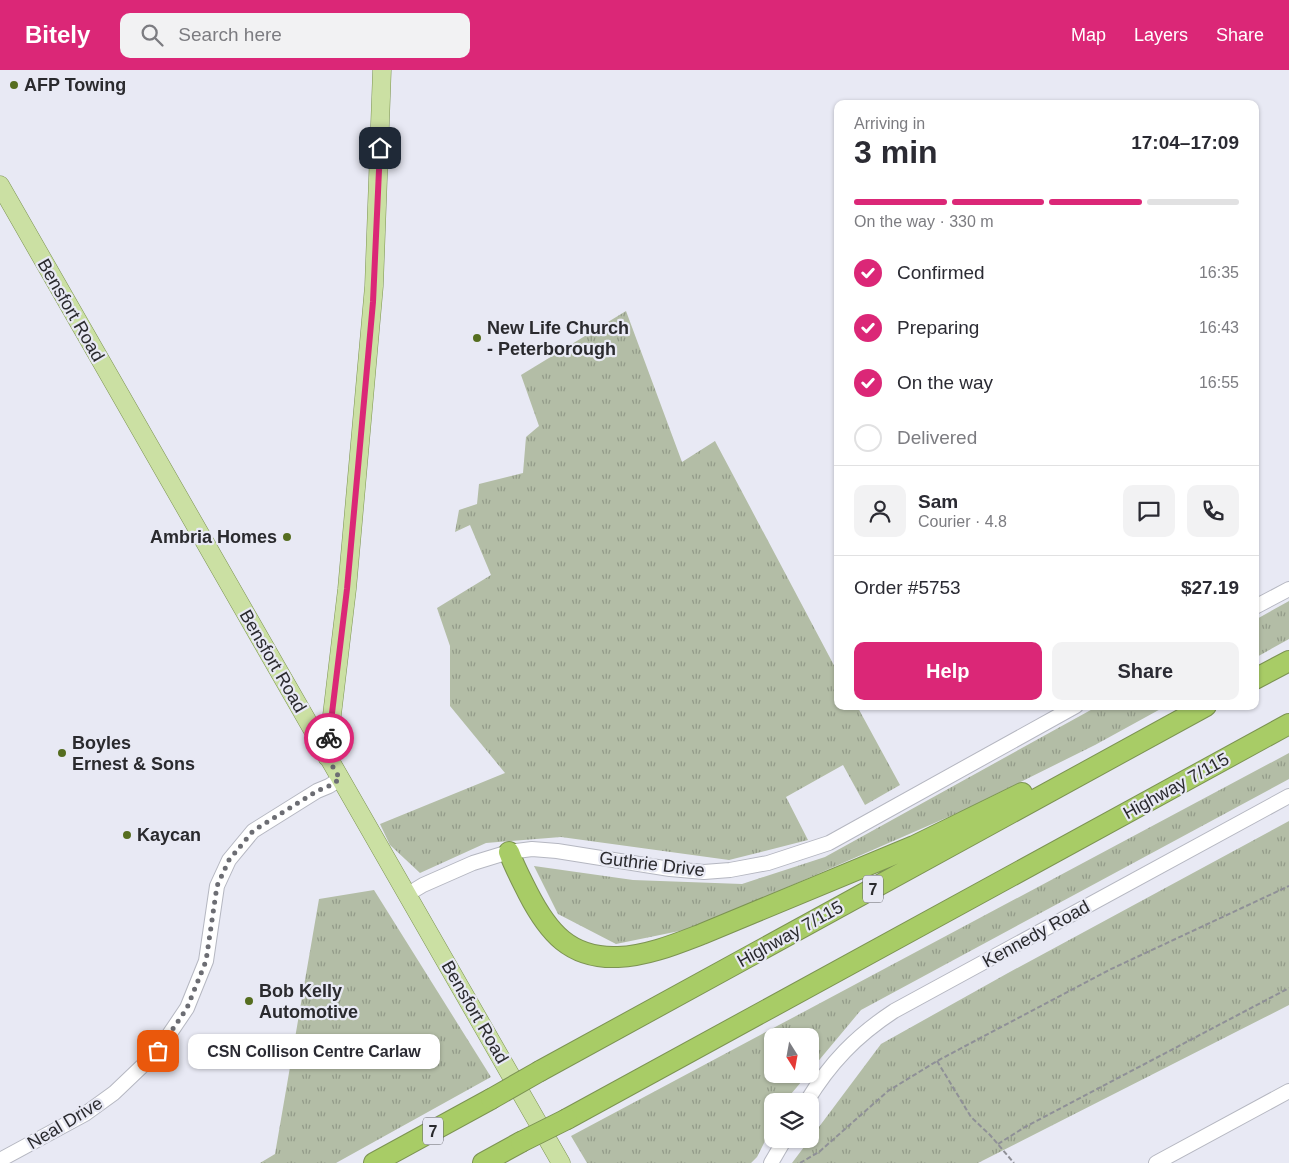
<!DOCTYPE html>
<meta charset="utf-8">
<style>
body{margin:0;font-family:Arial,sans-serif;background:#f2f2f3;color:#2b2b33;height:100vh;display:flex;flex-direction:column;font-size:19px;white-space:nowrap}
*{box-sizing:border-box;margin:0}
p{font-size:16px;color:#7c7c81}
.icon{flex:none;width:28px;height:28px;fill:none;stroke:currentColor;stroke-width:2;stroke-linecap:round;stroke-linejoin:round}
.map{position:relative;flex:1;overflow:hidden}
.side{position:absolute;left:834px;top:30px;width:425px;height:610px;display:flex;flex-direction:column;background:#fff;border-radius:10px;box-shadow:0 1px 4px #0004}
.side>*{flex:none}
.needle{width:32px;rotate:169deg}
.tools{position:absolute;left:764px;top:958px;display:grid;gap:10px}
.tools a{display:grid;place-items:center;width:55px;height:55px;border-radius:10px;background:#fff;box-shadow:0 1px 4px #0004;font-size:25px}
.pin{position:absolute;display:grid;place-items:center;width:42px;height:42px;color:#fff;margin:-21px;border-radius:10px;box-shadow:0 2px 8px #0006}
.courier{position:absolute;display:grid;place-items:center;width:50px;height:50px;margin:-25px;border:4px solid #db2777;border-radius:50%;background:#fff;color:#222;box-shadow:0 1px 6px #0007}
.bubble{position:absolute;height:35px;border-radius:10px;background:#fff;box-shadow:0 1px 4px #0004;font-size:16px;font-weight:600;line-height:35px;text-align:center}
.overview em{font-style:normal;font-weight:600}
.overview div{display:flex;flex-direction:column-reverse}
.overview{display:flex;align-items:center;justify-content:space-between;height:85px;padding:0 20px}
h1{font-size:32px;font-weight:600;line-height:38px}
.bar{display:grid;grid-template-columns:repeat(4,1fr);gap:8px 5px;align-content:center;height:60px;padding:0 20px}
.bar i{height:6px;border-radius:4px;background:#e1e1e2}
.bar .selected{background:#db2777}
.bar p{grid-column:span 4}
.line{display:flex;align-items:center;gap:12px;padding:0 20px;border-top:1px solid #e1e1e2}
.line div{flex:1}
.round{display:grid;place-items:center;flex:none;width:52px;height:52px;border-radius:10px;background:#f2f2f3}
ol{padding:0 20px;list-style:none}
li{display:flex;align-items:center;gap:15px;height:55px}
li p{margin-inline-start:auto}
li .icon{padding:5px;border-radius:50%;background:#db2777;color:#fff;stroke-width:4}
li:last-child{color:#7c7c81}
li i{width:28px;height:28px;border:2px solid #e1e1e2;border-radius:50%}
.primary-button{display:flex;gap:10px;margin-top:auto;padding:10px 20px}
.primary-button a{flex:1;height:58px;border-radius:10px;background:#db2777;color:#fff;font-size:20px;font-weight:600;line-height:58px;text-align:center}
.primary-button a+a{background:#f2f2f3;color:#2b2b33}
header{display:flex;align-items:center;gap:30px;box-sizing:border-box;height:70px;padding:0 25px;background:#db2777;color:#fff}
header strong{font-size:24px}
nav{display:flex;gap:28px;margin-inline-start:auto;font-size:18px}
.search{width:350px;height:45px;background:#f2f2f3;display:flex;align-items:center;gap:12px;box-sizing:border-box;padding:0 18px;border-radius:10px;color:#7c7c81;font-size:19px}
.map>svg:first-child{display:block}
.grass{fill:url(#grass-tufts)}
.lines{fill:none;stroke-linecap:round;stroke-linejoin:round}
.minor-casing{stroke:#b5b7c1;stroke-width:16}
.major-casing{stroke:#7c9352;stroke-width:19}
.highway-casing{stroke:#7c9352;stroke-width:22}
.path{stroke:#8f9097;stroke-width:2;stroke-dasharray:5 2.5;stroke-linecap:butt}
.minor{stroke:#fff;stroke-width:14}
.major{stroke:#cbe0a3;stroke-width:18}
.highway{stroke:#a8cc66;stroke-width:20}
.highway-bridge-casing{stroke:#7c9352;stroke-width:22;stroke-linecap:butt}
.highway-bridge{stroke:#a8cc66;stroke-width:20}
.done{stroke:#6c6d73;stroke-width:5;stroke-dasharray:0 9}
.route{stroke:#db2777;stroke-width:6}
.poi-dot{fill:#556d1f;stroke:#e8e9f4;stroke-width:2}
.labels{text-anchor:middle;stroke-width:4.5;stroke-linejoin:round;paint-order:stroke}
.shield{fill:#e8e9f4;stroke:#636369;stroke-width:1}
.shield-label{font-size:16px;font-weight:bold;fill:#2a2a2e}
.poi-label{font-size:18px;font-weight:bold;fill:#2a2a2e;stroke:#e8e9f4;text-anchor:start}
.street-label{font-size:18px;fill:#2a2a2e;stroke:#e8e9f4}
</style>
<header>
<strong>Bitely</strong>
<div class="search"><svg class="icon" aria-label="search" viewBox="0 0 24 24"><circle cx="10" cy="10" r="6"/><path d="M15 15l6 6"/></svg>Search here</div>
<nav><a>Map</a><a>Layers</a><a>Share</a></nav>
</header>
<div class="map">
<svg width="1289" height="1093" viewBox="0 0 1289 1093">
<defs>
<pattern id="grass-tufts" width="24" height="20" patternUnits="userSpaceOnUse" patternTransform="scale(1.25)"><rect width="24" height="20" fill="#b3bda6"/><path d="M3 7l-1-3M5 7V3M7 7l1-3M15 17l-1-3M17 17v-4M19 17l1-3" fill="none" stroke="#929a88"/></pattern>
</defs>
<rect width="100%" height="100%" fill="#e8e9f4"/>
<path class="grass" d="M626,241L682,392L715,371L837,601L838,636H857L900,715L865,735L843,695L786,727L808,770L729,790L561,767L486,773L420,803L390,775L380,754L505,703L450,636V576L437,538L491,505L470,455L455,462L459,440L477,434L479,414L523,403L526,367L539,356L521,305Z
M1289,531V569L1255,588V550Z
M1098,636H1166L1095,675L962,741L694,858L616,874L558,844L534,796L633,810L742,814L825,787Z
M1289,683V709L861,940L810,1001V966H772V1004H808L785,1031H772V1057L757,1087L751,1093H587L571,1066Z
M1289,751V935L978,1093H792L881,974L1008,903Z
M374,820L491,1007L336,1093H260L275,1084L319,829Z"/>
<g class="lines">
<g class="minor-casing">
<path id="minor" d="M1255,537L1289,519
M408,824L423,815L473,793L509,782L532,779L557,781L670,799L704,802L730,800L768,793L829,773L1076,636
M807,1031C830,993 856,966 894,941L1289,726
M0,1090L85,1044L114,1023L158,981L187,938L206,891L217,816L229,790L253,761L317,721L329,716L340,709
M771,1093L785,1069
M1156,1093L1289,1021"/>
</g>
<g class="major-casing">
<path id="major" d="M0,115L561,1093
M327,687L347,519L374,216L382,0"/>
</g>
<g class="highway-casing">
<path id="highway" d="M1255,609L1289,591
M509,782C514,796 521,809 528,823C548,862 570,889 618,887C647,886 676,874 702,864L914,776L1022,723
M540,1001L1206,636
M567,1049L1289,654
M374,1093L491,1029
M483,1093L521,1072"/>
</g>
<path class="path" d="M937,991L971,1047L990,1065L1014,1093
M998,1074L1025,1057L1289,918
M800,1093L819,1082L888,1021L937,991L1109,900L1289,816"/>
<use href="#minor" class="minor"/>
<use href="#major" class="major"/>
<use href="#highway" class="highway"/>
<g class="highway-bridge-casing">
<path id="highway-bridge" d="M491,1029L540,1001
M521,1072L567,1049"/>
</g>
<use href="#highway-bridge" class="highway-bridge"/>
</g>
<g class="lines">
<path class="done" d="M158,981L187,938L206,891L217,816L229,790L253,761L317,721L329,716L340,709L327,687L329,668"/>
<path class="route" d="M329,668L347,519L373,232L380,78"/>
</g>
<g class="poi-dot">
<circle cx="14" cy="15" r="5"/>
<circle cx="477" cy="268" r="5"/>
<circle cx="287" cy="467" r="5"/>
<circle cx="62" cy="683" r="5"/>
<circle cx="127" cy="765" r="5"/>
<circle cx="249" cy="931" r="5"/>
</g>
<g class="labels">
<g class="shield">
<rect x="863" y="805.5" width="20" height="27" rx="4"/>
<rect x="423" y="1047.5" width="20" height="27" rx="4"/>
</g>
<g class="shield-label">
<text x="873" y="825">7</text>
<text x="433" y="1067">7</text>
</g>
<g class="poi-label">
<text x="24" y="21">AFP Towing</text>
<text x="487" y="264">New Life Church<tspan x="487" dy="21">- Peterborough</tspan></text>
<text x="277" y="473" text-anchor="end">Ambria Homes</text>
<text x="72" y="679">Boyles<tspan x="72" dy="21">Ernest &amp; Sons</tspan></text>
<text x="137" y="771">Kaycan</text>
<text x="259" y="927">Bob Kelly<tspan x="259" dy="21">Automotive</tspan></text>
</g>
<g class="street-label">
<text transform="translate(71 240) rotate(60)" y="6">Bensfort Road</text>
<text transform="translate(273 591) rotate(60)" y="6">Bensfort Road</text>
<text transform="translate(1176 716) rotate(-29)" y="6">Highway 7/115</text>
<text transform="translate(652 794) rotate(7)" y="6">Guthrie Drive</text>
<text transform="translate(790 864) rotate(-29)" y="6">Highway 7/115</text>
<text transform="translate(1036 864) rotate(-29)" y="6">Kennedy Road</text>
<text transform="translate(475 942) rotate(60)" y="6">Bensfort Road</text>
<text transform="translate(65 1053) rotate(-31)" y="6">Neal Drive</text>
</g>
</g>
</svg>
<div class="tools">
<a><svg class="needle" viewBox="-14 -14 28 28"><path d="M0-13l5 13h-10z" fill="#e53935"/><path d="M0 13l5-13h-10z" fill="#7c7c81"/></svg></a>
<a><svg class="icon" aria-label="layers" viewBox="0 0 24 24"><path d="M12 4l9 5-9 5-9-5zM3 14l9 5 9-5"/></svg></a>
</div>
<div class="pin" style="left:158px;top:981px;background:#ea580c"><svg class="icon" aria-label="bag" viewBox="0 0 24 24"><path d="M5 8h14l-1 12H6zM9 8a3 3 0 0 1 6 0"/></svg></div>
<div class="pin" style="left:380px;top:78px;background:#1f2937"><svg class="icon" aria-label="home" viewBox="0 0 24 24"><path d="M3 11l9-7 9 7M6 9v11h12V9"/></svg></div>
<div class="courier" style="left:329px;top:668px"><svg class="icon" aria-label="bike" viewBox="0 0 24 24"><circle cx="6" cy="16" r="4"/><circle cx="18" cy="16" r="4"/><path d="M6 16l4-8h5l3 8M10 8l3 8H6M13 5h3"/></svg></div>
<div class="bubble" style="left:188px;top:964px;width:252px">CSN Collison Centre Carlaw</div>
<section class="side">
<div class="overview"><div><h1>3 min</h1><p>Arriving in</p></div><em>17:04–17:09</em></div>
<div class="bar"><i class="selected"></i><i class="selected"></i><i class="selected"></i><i></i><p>On the way · 330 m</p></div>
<ol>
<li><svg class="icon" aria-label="check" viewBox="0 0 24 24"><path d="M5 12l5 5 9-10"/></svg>Confirmed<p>16:35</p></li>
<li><svg class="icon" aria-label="check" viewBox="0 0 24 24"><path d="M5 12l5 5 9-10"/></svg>Preparing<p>16:43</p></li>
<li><svg class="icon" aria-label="check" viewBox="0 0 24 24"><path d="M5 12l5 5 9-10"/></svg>On the way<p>16:55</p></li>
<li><i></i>Delivered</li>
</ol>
<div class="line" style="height:90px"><a class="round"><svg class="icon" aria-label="person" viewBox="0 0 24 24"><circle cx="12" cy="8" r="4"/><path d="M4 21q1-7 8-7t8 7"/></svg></a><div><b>Sam</b><p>Courier · 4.8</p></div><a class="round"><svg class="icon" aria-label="chat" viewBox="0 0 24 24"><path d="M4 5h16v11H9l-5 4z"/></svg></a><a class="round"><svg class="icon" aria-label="phone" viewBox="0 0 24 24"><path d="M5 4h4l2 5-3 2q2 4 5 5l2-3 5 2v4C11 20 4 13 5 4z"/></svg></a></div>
<div class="line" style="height:65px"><div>Order #5753</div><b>$27.19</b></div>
<div class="primary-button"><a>Help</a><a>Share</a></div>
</section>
</div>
